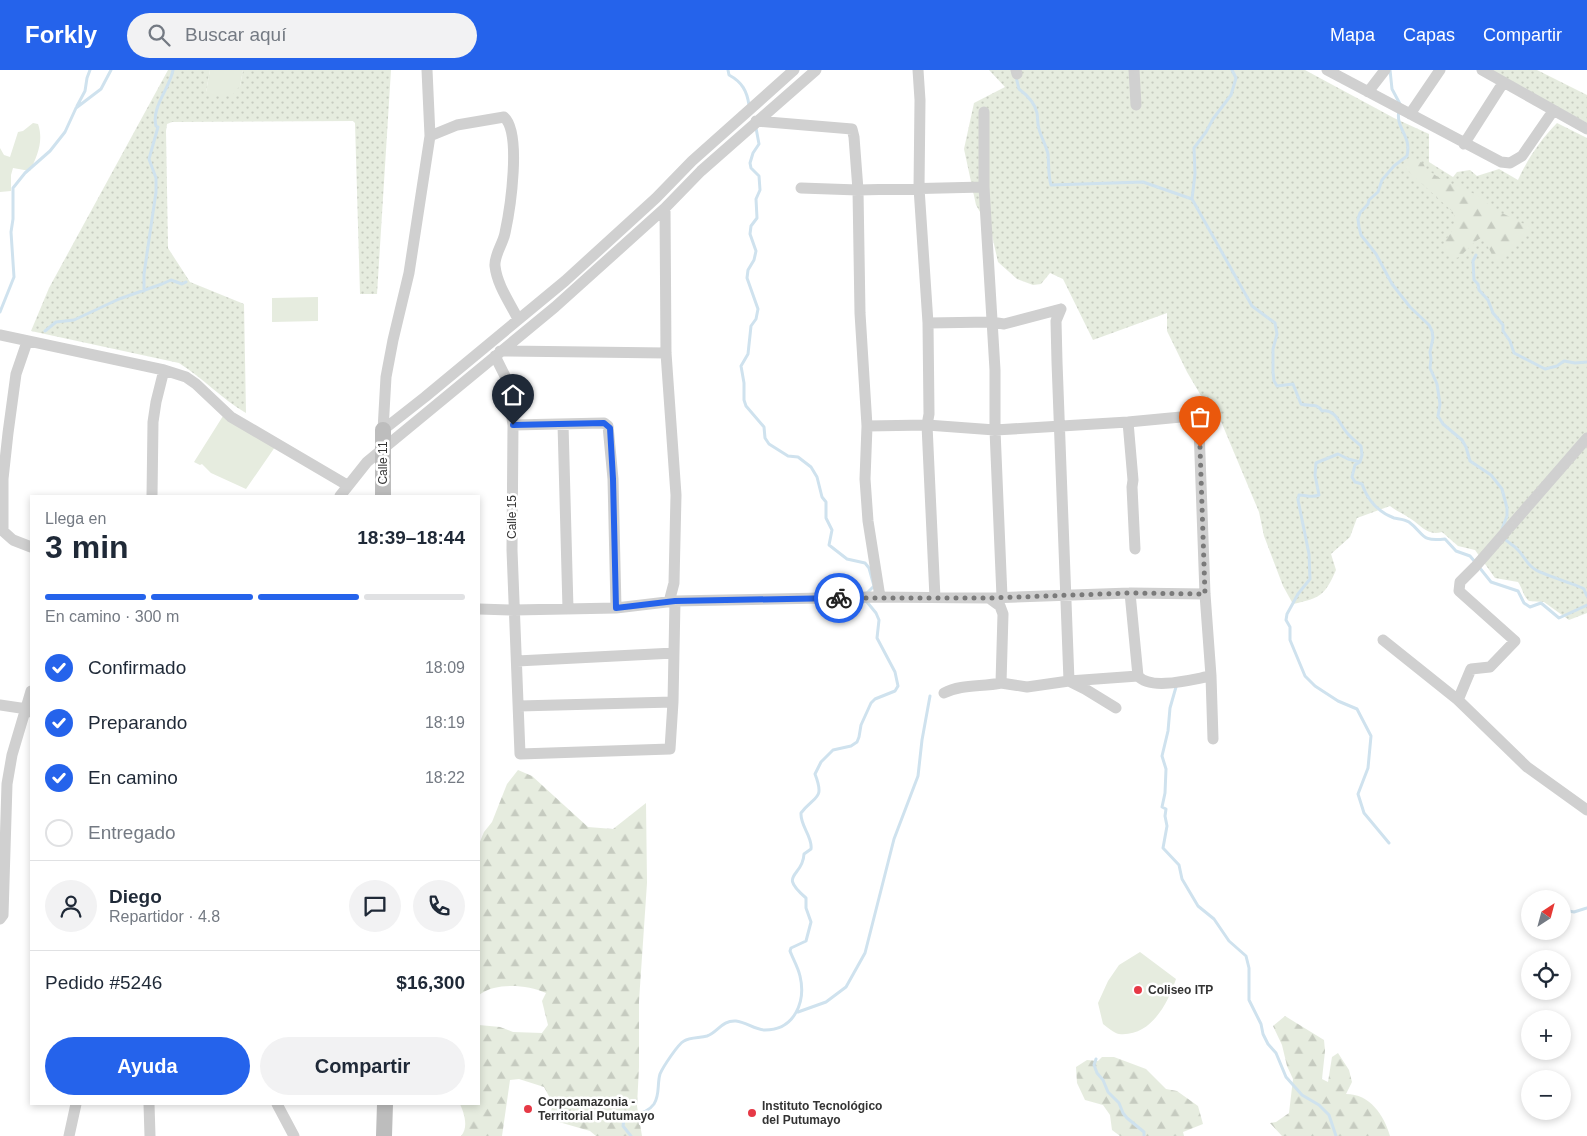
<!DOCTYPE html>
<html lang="es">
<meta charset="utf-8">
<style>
body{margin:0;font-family:Arial,sans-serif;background:#f2f2f3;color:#1f2937;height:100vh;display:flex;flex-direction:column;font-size:19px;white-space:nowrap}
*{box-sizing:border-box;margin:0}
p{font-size:16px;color:#747a83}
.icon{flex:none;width:28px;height:28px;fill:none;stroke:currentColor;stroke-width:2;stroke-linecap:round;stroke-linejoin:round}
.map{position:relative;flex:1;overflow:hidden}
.sheet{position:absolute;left:30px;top:425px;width:450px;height:610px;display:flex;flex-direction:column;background:#fff;border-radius:0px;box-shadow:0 2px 8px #0003}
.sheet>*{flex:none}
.needle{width:32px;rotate:36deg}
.controls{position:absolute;left:1521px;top:820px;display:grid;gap:10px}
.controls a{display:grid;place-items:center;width:50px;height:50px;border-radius:50%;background:#fff;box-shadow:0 2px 8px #0003;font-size:25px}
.pin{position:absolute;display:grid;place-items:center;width:42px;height:42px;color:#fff;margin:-51px -21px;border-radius:50% 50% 50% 0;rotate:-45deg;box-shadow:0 0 5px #0007}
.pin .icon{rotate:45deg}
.courier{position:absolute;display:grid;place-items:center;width:50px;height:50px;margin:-25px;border:4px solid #2563eb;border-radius:50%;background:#fff;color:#222;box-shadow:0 1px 6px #0007}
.overview em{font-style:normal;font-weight:800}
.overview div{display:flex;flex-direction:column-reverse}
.overview{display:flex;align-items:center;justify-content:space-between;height:85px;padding:0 15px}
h1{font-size:32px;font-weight:800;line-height:38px}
.bar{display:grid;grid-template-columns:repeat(4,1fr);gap:8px 5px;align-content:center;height:60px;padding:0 15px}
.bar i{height:6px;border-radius:4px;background:#e0e1e3}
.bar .current{background:#2563eb}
.bar p{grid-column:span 4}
.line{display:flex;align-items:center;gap:12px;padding:0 15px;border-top:1px solid #e0e1e3}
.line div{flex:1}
.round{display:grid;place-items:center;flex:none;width:52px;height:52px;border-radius:26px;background:#f2f2f3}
ol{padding:0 15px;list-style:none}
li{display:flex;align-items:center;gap:15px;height:55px}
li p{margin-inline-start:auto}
li .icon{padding:5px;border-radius:50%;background:#2563eb;color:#fff;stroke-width:4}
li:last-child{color:#747a83}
li i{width:28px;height:28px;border:2px solid #e0e1e3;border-radius:50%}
.primary-button{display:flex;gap:10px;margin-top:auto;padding:10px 15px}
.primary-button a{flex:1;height:58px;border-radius:30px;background:#2563eb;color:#fff;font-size:20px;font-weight:800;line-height:58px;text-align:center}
.primary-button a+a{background:#f2f2f3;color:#1f2937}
header{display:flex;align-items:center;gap:30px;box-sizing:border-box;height:70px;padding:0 25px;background:#2563eb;color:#fff}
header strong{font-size:24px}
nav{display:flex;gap:28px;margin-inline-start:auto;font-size:18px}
.search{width:350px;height:45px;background:#f2f2f3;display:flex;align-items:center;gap:12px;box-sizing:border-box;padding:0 18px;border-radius:28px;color:#747a83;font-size:19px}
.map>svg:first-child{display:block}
.grass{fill:url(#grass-dots)}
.forest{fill:url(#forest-firs)}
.green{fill:#e6ecdf}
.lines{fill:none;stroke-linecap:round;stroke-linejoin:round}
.stream{stroke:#cfe2ee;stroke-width:3}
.street{stroke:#d0d0d0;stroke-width:11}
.secondary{stroke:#bdbdbd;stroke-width:16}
.done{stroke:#7a7a7a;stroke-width:5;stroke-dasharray:0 9}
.route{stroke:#2563eb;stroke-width:6}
.poi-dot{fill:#e63946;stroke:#fff;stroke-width:2}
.labels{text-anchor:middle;stroke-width:5;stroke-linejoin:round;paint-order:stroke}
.street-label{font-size:12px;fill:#333;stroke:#fff}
.poi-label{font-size:12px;font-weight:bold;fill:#333;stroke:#fff;text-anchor:start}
</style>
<header>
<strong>Forkly</strong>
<div class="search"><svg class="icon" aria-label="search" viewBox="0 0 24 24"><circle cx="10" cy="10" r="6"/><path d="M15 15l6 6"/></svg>Buscar aquí</div>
<nav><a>Mapa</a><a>Capas</a><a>Compartir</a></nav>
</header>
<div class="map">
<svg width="1587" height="1066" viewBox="0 0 1587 1066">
<defs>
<pattern id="grass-dots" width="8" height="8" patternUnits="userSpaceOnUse" patternTransform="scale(1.25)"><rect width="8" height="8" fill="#e6ecdf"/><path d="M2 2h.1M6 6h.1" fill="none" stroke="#c6cbc0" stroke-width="1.8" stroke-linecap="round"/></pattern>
<pattern id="forest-firs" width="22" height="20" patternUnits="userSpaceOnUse" patternTransform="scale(1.25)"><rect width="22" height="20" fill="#e6ecdf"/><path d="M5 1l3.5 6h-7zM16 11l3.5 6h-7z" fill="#c6cbc0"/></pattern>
</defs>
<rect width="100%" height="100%" fill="#fff"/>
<path class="grass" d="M168,0H210L206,22L240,16L243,0H391L377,224H360L355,53L353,51L172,52L167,54L166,61L168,178L190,212L244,234L246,343C222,329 203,308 179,293L31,261L49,218Z
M989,0H1305L1394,48L1429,64V92L1453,107L1457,102L1470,100L1477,106L1499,99L1518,110C1527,90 1541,69 1557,53L1587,68V543L1569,550L1544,532L1529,531C1523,526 1523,519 1518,512L1495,508L1475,480L1458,476L1442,462C1427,466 1422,456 1411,449C1404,444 1396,441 1390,436L1357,448L1350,467L1331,484L1336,500C1325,525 1321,528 1293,534L1283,516L1264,466L1259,442L1220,349L1200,324L1187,302L1167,261V243L1093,270L1063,209L1050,203L1041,214L1033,215L1017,209L998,192L991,161L976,135L964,79L974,33L1005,17Z
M1488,0H1537L1587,25V53Z"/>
<path class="forest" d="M1411,88L1423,93L1426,99L1447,113L1459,116L1480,127L1492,138L1532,158L1497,194L1485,171L1481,168C1471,173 1467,182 1457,188L1444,181L1445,171L1457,154L1453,142L1408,101L1404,95Z
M518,700L532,706L588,757L613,759L646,733L647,813L639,931V997L637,1036L642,1066H596L590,1061L552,1050L551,1045L552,1032L544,1017L519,1009L510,1010L502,1066H461C469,1057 464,1043 460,1034H479V955L500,957L513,962L542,963L548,955L542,931L546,923C531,916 509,914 494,918C489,919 483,922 479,925V774L484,762L492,752L507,714Z
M1285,946L1324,970L1325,981L1322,1009L1328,1012L1332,987L1338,983L1349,1000L1352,1012L1346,1024C1370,1024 1384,1045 1390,1066H1282L1270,1053L1276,1052L1289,1043L1293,1009L1287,996L1282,975L1273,956Z
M1102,987H1114L1146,999L1166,1019L1177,1021L1198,1036L1203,1054L1183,1062L1184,1066H1120L1112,1060L1110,1045L1103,1035L1085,1030L1077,1013L1076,997L1087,990L1098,991Z"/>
<path class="green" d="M210,0H243L240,16L233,24L217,26L206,22Z
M33,53L38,54C44,71 37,86 30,101L13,98L11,105V121L0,122V78L4,85L10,87L18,62L23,61Z
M318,227V251L272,252V228Z
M223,346L275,377L246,419L211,403L202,394L200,395L194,392Z
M1140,882L1176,909C1168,933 1151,967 1119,964C1114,963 1107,957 1103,954L1098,933L1108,911L1119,895Z"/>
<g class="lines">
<path class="stream" d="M728,0L729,5C742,12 747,21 749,35
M1232,0L1236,8L1231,25L1213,49L1206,62L1194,78L1195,104L1192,129L1252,236L1275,253L1277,264L1273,279V302L1274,311L1277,316L1293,314L1301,334C1310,337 1316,332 1322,341C1336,338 1340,356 1348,364C1352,369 1357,372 1361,376L1362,385L1360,392L1355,395L1352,407L1355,412L1362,414C1367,429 1378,442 1394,448C1398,449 1404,449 1409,452C1425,464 1420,472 1445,469L1456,481L1470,486L1475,492
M1390,0L1392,19L1400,34
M1016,7L1019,19C1027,25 1035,33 1037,43C1038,48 1037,53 1039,59C1041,67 1046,75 1048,84C1049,95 1048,105 1051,115L1143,112L1192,129
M77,36L85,21L87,8L90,0
M1399,40C1395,59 1412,65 1407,86L1394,96L1382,110L1378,122L1369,130L1368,134L1360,143L1358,149L1359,157L1361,165L1376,184L1392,214L1410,237L1429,255L1432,261L1433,268L1430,282L1431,289L1430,298L1437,314L1440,334L1438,346L1443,354L1462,370L1466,377L1470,391L1491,405L1502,419L1507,438V446L1502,459
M756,58L759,74L753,83L750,93L751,98L759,106L760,120L756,129L757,148L751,156L750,164L756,181L754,190L748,200L747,208L758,239L756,249L751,256L748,284L741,296L744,313V330L746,336L764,357L765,368L769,374L788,386L798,387L811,397L817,407L822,427L826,432V448L832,460L829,475L847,489L865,493L869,498L874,516L867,523
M1476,185L1473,191L1474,210L1478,214L1479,220L1488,230L1493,243L1503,255V261L1510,271L1514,283L1545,299L1557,296L1564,291L1575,293L1587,292
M144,221V204L156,122V108L149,89L158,57L156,56C151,37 170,18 173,0
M0,242L14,207L11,162L13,149V118L25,103L50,81L65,62L76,38L101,19L111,0
M45,261L56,252L74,250L119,229L162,214L171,210L182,214L186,212
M1360,392L1348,389L1338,384L1316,393L1315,405L1319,425C1312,428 1306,425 1299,425L1298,430L1309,484L1310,509L1298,524L1287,544L1286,550L1290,557V570L1305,606L1315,616L1338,631L1357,639L1371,666L1368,698L1358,724L1364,743L1389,773
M1503,467C1507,473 1513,474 1518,480C1525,487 1526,494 1536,500C1544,505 1581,516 1584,519C1584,520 1587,526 1587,526
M1479,497L1491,512L1518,521L1524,533L1530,537L1541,533L1559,548L1587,535
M1176,617L1170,638L1168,661L1162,686L1166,699L1165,723L1162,737L1166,739L1165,746L1167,756L1163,778L1179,795L1182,809L1198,836L1214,849L1229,871L1246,886L1249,898V930L1261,954L1263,964L1268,974L1276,983L1286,1007L1302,1025L1319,1035L1329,1045L1336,1066
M1569,841L1574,842L1587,838
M798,942L826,932L846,917L865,883L894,769L918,706L922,670L930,626
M1096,989L1094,995L1097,1003L1103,1010L1108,1022L1119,1033L1123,1043L1127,1048L1144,1062V1066
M631,1066L623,1056L624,1049C634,1044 647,1044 654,1034C660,1025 657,1014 660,1004C663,997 678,974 684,971C690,967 700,968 707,966C718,962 722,950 736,951C746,952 755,960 765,960C795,960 806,931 800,906C798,897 793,889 790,881L791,878L806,871L811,852L806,838V828C777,803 803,808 804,784L811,779C813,767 800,756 801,743C815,725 825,730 815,704L821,692L833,680L851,676L857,672L859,667L861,655L871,633L875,629L895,621L898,616L895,602L877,568L879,550L876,543L867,532V529"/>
<path class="street" d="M1016,0L1017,4
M1134,0L1136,35
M1327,0L1501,92L1510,93L1522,86L1553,41
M1482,0L1587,59
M1368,22L1385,0
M984,42V117L995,300V360L1002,527
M1410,44L1440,0
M756,51L852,59L854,67L858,120L860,243L867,356L865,409L868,451L880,527
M430,66L457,55L504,47C522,63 510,140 505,163C503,174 494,185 495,196C497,215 510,233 518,249
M1464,74L1503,13
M801,118L858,120L984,117
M665,138L666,283L676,425L674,513L669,532
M1061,239L1056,251L1057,292L1069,611L1138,606
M928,253L991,252L1004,254L1061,239
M0,265L164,300L186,307L196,314L231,347L347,415
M27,272L16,304L8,363L3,409V461L13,470L31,477
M500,281L666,283
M495,286L506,308L513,355L512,480L520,684L670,679L673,632L675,531
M1128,352L1133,410L1132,417L1135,479
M563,354L568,539
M513,355L604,353L608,356L613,409L616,538
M867,356L927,355L929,344L928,253L919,118L920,30L918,0
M383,360L425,327L565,211L656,128L692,91L794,0
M383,360L386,307L393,270L409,203L430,66L427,0
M152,426L153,352L156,332L164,300
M340,426L367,392L555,237L665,138L701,101L816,0
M1130,523L1138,606C1151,621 1193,609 1211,606L1213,669
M935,528L927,355L995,360L1128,352L1181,347L1193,351L1199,358L1205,524L1211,606
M479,539L514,540L616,538L675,531L870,527L989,528L1130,523L1205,524
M1383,570L1458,630L1527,697L1587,740
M517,591L674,583
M1001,613L1027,617L1069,611L1085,619L1116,638
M944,623C961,614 982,617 1001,613L1003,544L1000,536L989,528
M1458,630L1471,599L1490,597L1515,571L1459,521L1460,512L1475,497L1587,368
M0,635L27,639L31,642
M519,636L673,632
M0,849L3,845L7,714L12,685L31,621
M149,1034L150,1066
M277,1034L294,1066
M69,1066L76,1034"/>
<path class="secondary" d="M383,360V426
M384,1066L385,1034"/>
</g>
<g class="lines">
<path class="done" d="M839,528H990L1130,523L1205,524L1200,377"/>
<path class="route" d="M513,355L604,353L610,358L613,409L616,538L675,531L839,528"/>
</g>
<g class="poi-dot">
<circle cx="1138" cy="920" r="5"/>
<circle cx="528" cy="1039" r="5"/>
<circle cx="752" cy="1043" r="5"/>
</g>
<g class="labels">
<g class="street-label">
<text transform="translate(383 393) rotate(-90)" y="4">Calle 11</text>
<text transform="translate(512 447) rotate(-90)" y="4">Calle 15</text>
</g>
<g class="poi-label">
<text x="1148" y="924">Coliseo ITP</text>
<text x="538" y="1036">Corpoamazonia -<tspan x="538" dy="14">Territorial Putumayo</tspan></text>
<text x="762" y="1040">Instituto Tecnológico<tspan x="762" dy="14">del Putumayo</tspan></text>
</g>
</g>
</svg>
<div class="controls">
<a><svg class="needle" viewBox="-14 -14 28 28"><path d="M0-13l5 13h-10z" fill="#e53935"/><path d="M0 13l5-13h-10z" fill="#747a83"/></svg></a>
<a><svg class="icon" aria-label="locate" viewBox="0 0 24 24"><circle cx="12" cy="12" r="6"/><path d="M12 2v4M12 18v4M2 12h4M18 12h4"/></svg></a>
<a>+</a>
<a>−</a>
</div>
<div class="pin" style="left:1200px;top:377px;background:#ea580c"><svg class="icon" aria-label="bag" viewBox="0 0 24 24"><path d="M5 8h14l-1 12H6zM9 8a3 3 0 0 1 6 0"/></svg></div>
<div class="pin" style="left:513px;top:355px;background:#1f2937"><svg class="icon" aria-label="home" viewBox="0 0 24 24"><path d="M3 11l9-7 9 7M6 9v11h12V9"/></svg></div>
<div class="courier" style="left:839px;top:528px"><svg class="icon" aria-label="bike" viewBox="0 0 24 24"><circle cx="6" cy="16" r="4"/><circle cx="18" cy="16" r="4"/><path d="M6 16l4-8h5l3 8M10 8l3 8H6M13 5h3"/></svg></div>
<section class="sheet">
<div class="overview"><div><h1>3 min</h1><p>Llega en</p></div><em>18:39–18:44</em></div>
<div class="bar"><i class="current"></i><i class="current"></i><i class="current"></i><i></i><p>En camino · 300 m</p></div>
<ol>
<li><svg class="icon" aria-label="check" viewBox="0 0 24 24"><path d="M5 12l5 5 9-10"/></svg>Confirmado<p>18:09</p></li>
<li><svg class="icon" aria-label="check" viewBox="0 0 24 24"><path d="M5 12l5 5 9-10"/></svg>Preparando<p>18:19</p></li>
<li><svg class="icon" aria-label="check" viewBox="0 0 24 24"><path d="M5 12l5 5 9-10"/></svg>En camino<p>18:22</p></li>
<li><i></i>Entregado</li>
</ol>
<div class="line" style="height:90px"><a class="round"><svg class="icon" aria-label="person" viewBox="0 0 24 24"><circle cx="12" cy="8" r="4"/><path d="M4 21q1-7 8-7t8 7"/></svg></a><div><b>Diego</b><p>Repartidor · 4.8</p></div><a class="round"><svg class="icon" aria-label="chat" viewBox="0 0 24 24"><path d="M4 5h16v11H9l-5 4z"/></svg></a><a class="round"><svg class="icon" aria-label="phone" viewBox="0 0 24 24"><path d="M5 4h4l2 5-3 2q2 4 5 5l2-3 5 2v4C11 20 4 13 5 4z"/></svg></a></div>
<div class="line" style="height:65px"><div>Pedido #5246</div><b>$16,300</b></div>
<div class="primary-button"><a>Ayuda</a><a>Compartir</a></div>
</section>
</div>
